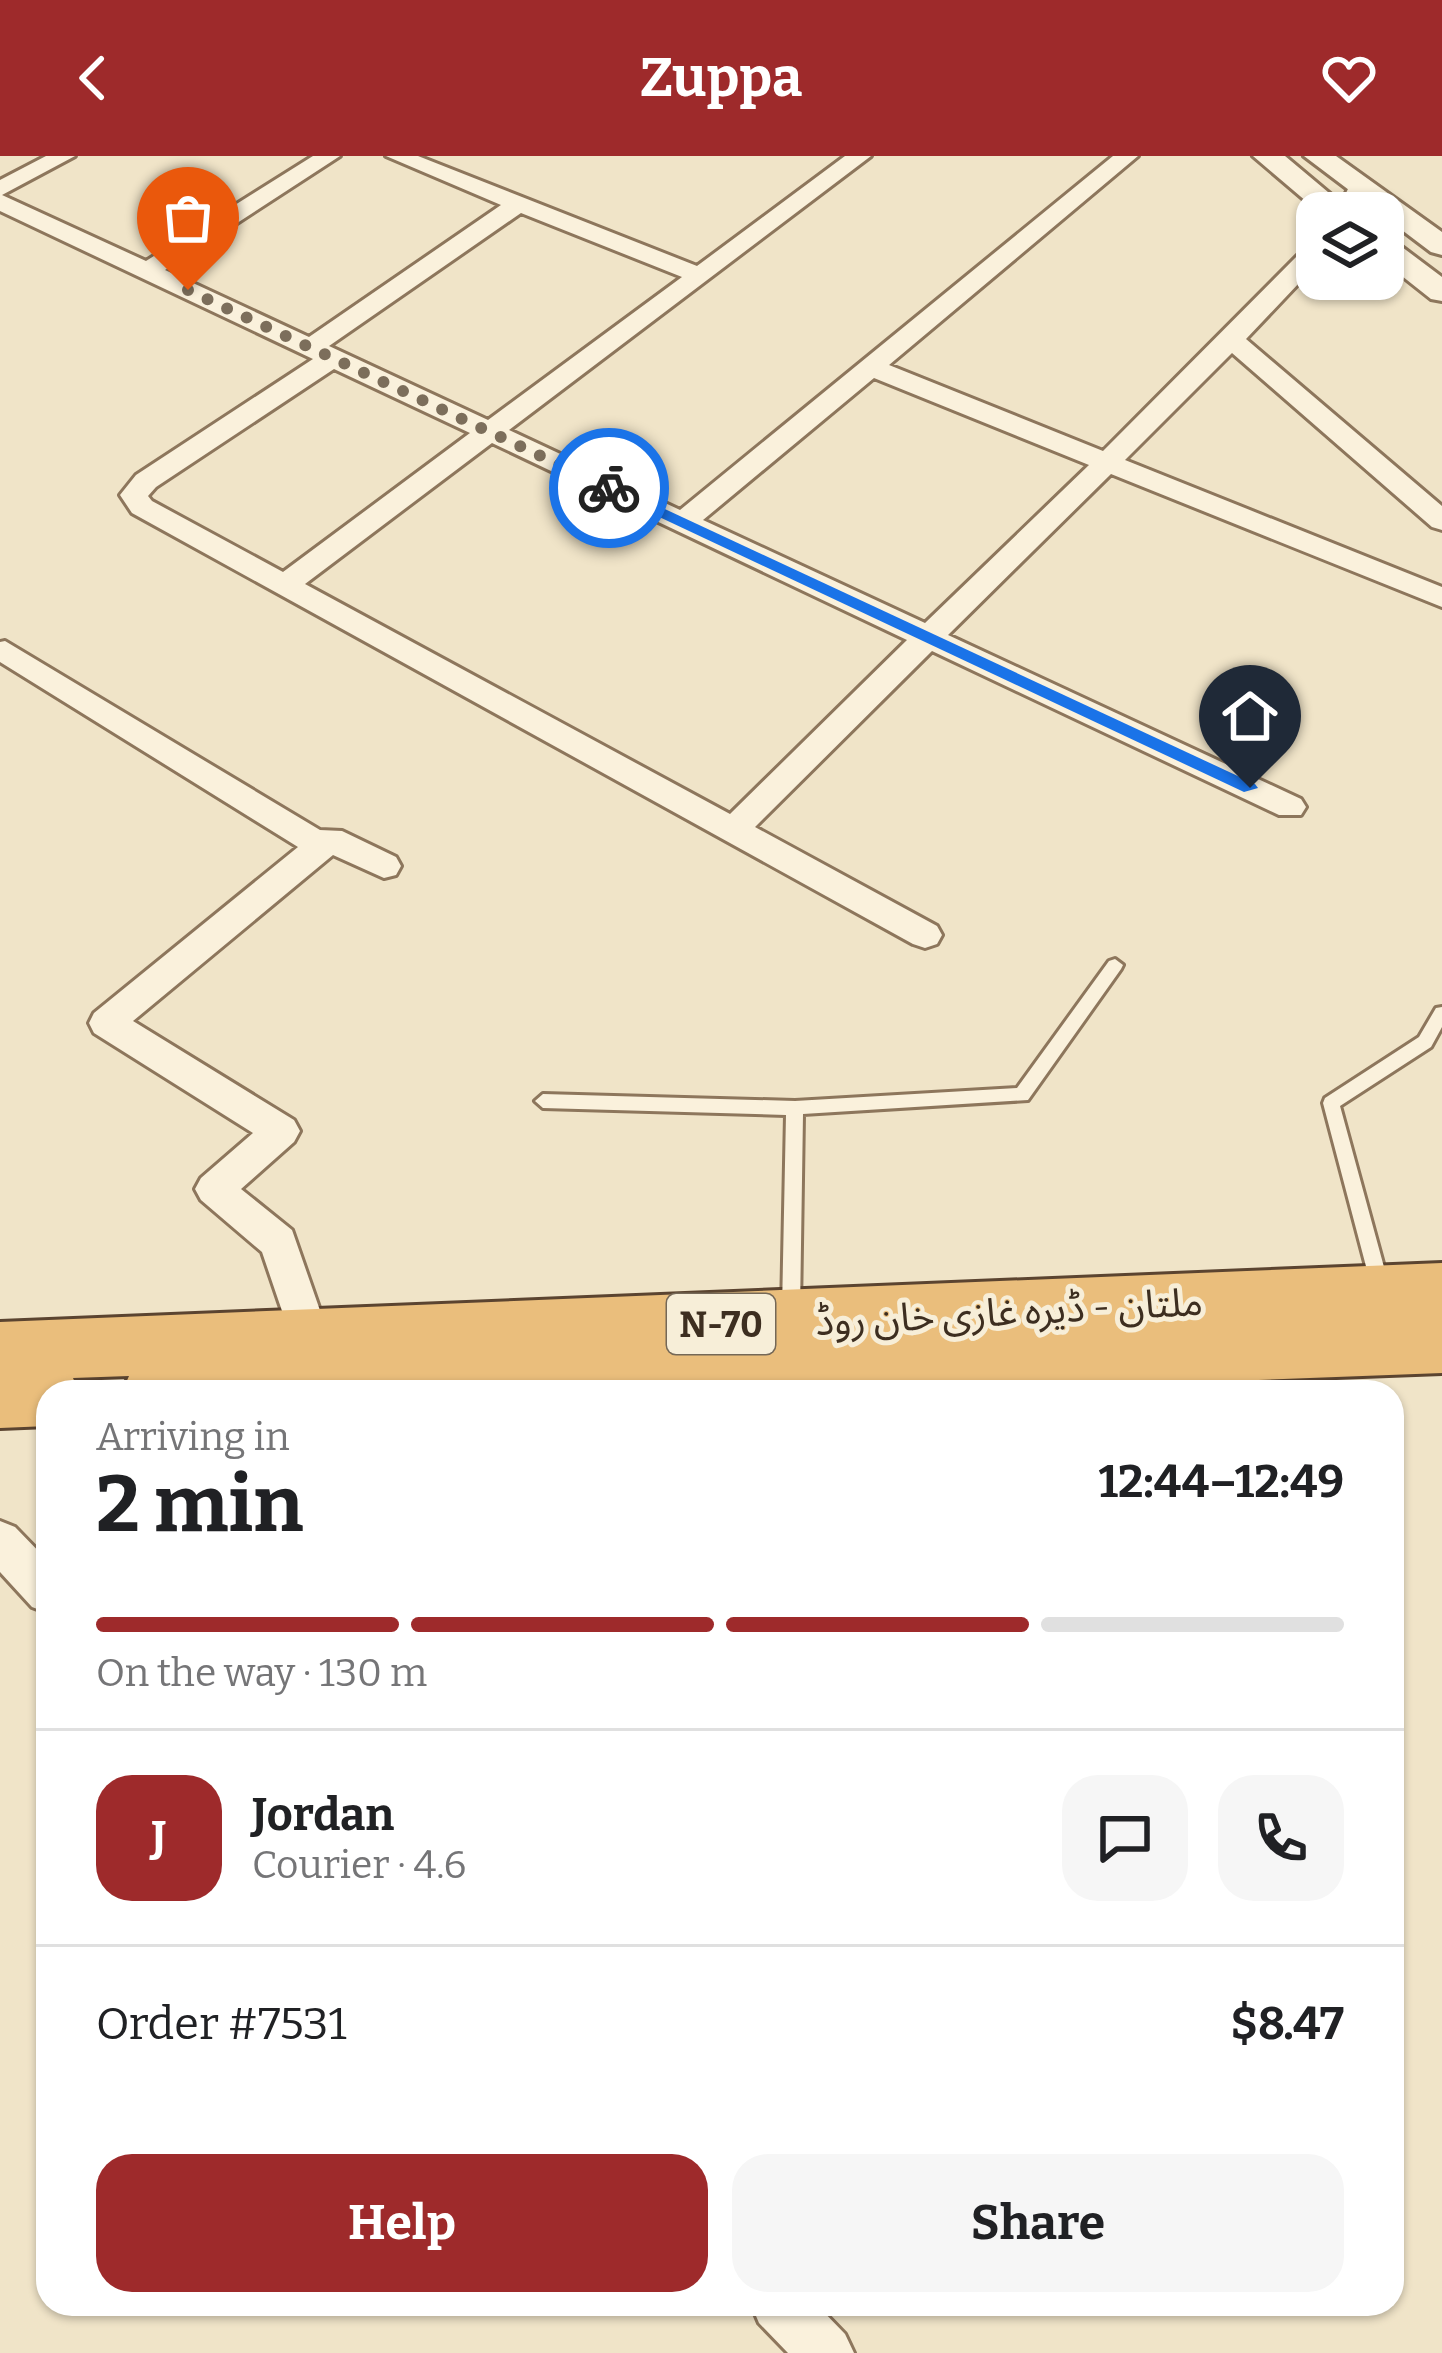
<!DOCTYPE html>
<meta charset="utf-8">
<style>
body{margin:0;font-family:Bitter,"Noto Sans Arabic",serif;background:#f6f6f6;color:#202124;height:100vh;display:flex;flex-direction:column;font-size:45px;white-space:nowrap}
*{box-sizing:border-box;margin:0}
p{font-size:39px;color:#757577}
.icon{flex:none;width:66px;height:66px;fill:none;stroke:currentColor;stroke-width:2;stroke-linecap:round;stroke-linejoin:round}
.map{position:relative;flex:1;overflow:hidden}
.side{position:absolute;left:36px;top:1224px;width:1368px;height:936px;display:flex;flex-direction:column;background:#fff;border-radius:36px;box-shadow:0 3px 9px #0004}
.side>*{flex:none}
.fabs{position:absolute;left:1296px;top:36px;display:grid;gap:24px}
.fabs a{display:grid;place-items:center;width:108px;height:108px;border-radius:24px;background:#fff;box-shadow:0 3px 9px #0004;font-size:60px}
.pin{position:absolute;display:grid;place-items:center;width:102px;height:102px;color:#fff;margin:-123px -51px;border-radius:50% 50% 50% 0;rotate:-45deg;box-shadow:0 0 12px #0007}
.pin .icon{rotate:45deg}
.courier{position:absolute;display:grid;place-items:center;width:120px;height:120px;margin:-60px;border:9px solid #1a73e8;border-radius:50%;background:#fff;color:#222;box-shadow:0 3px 15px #0007}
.overview em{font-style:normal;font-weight:700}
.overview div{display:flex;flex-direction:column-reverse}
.overview{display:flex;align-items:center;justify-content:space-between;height:204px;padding:0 60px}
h1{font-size:78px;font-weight:700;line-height:90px}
.bar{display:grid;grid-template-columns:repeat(4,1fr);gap:18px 12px;align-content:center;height:144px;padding:0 60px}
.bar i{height:15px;border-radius:9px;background:#e0e0e0}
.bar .current{background:#9e2a2b}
.bar p{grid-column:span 4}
.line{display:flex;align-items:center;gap:30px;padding:0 60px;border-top:3px solid #e0e0e0}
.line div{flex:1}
.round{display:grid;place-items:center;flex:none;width:126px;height:126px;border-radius:36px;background:#f6f6f6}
.action{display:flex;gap:24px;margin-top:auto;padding:24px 60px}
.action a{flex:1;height:138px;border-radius:36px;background:#9e2a2b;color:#fff;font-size:48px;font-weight:700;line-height:138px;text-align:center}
.action a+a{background:#f6f6f6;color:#202124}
header{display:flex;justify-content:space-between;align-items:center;height:156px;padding:0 60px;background:#9e2a2b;color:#fff;font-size:54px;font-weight:700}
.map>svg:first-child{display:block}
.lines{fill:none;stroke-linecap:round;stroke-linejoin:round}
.service-casing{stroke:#8d765c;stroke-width:6}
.minor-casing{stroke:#8d765c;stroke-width:6}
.tertiary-casing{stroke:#8d765c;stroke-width:6}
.trunk-casing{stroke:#5b4430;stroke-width:6}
.service{fill:#faf1dc;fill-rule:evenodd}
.minor{fill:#faf1dc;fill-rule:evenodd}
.tertiary{fill:#faf1dc;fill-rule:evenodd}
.trunk{fill:#eabe7c;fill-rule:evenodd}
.route{fill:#1a73e8}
.done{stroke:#7c6e5b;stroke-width:12;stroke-dasharray:0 21.6}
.labels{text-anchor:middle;stroke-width:10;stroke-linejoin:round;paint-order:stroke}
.shield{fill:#f7eed8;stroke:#756857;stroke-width:3}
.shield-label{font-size:36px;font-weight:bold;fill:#3d2e20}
.street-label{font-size:39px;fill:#3d2e20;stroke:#f7eed8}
</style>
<header><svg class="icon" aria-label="back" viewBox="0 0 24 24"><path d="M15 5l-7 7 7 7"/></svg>Zuppa<svg class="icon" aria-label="heart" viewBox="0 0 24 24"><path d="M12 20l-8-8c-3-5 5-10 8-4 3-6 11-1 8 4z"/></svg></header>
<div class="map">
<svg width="1442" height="2197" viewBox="0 0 1442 2197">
<rect width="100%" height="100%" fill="#f0e4c8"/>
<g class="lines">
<g class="service-casing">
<path id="service" d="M1115,803L1123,809L1121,813L1028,944L803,958L800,1154L797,1160L791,1162L785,1160L782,1154L786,959L543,952L535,945L543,938L795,945L1017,932L1109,805Z
M1442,851V871L1431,891L1340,950L1390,1133L1387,1139L1381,1141L1375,1139L1372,1133L1323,947L1325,942L1419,881L1436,852Z"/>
</g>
<g class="minor-casing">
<path id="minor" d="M46,0H75L2,39L146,105L313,0H340L165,114L309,181L501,49L386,0H418L697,110L845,0H871L509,274L680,354L1113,0H1138L889,209L1103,295L1308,89L1317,87V108L1246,183L1442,350V374L1432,371L1232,197L1125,304L1442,431V451L1111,318L948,479L1301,643L1306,651L1301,659H1279L932,495L755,671L937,770L942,779L937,788L925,792L913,788L132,357L120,339L136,319L313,203L0,55V24ZM521,57L682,121L488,264L329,190ZM334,213L470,277L283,416L152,345L148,340L156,331ZM874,222L1089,309L925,467L703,364ZM492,287L907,484L730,658L305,428Z
M1360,23L1372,30L1360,57H1336L1352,25Z
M5,485L320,674L342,675L396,701L401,710L396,719L384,722L333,699L133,865L294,964L300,975L294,986L241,1033L292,1074L331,1186L325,1199L311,1204L297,1199L262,1096L201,1044L195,1033L201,1022L253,977L94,877L89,867L94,857L298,691L0,506V486Z
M0,1365L15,1371L48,1405V1457L32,1451L0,1416Z
M751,2148H816L845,2178L854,2197H788L759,2167Z"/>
</g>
<g class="tertiary-casing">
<path id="tertiary" d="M1253,0H1285L1353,57H1320Z
M1304,0H1336L1442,76V99L1431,96Z
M1383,82L1394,85L1442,121V145L1431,143L1383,105Z"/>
</g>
<g class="trunk-casing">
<path id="trunk" d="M1442,1107V1217L939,1236H122L129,1220L73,1222L79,1236H48V1270L0,1272V1166Z"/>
</g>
<use href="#service" class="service"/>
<use href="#minor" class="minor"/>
<use href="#tertiary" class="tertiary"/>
<use href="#trunk" class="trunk"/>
</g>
<path class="route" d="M609,327L1255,628L1258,632L1244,636L604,335Z"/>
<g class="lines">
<path class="done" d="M188,134L609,332"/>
</g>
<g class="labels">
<rect class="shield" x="667" y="1138" width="108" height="60" rx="9"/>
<g class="shield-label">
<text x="721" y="1181">N-70</text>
</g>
<g class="street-label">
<text transform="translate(1009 1155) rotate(-3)" y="14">ملتان - ڈیرہ غازی خان روڈ</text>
</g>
</g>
</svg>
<div class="fabs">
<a><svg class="icon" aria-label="layers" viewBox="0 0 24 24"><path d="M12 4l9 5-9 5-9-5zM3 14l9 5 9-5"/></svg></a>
</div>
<div class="pin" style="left:188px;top:134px;background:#ea580c"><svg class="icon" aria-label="bag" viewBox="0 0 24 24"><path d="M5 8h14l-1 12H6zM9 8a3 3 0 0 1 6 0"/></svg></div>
<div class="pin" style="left:1250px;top:632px;background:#1f2937"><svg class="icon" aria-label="home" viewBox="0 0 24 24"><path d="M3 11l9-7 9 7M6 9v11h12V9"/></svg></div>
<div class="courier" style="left:609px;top:332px"><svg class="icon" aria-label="bike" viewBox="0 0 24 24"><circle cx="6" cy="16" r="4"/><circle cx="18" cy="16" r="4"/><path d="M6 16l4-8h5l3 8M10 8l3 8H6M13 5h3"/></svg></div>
<section class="side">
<div class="overview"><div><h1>2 min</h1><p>Arriving in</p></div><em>12:44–12:49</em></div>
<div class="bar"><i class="current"></i><i class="current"></i><i class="current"></i><i></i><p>On the way · 130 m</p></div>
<div class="line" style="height:216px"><b class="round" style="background:#9e2a2b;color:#fff">J</b><div><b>Jordan</b><p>Courier · 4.6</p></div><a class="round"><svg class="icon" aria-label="chat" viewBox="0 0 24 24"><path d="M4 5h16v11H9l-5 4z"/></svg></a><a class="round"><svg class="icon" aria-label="phone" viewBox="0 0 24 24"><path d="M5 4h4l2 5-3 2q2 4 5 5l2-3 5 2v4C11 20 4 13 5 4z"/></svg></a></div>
<div class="line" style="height:156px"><div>Order #7531</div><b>$8.47</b></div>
<div class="action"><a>Help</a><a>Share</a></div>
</section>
</div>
